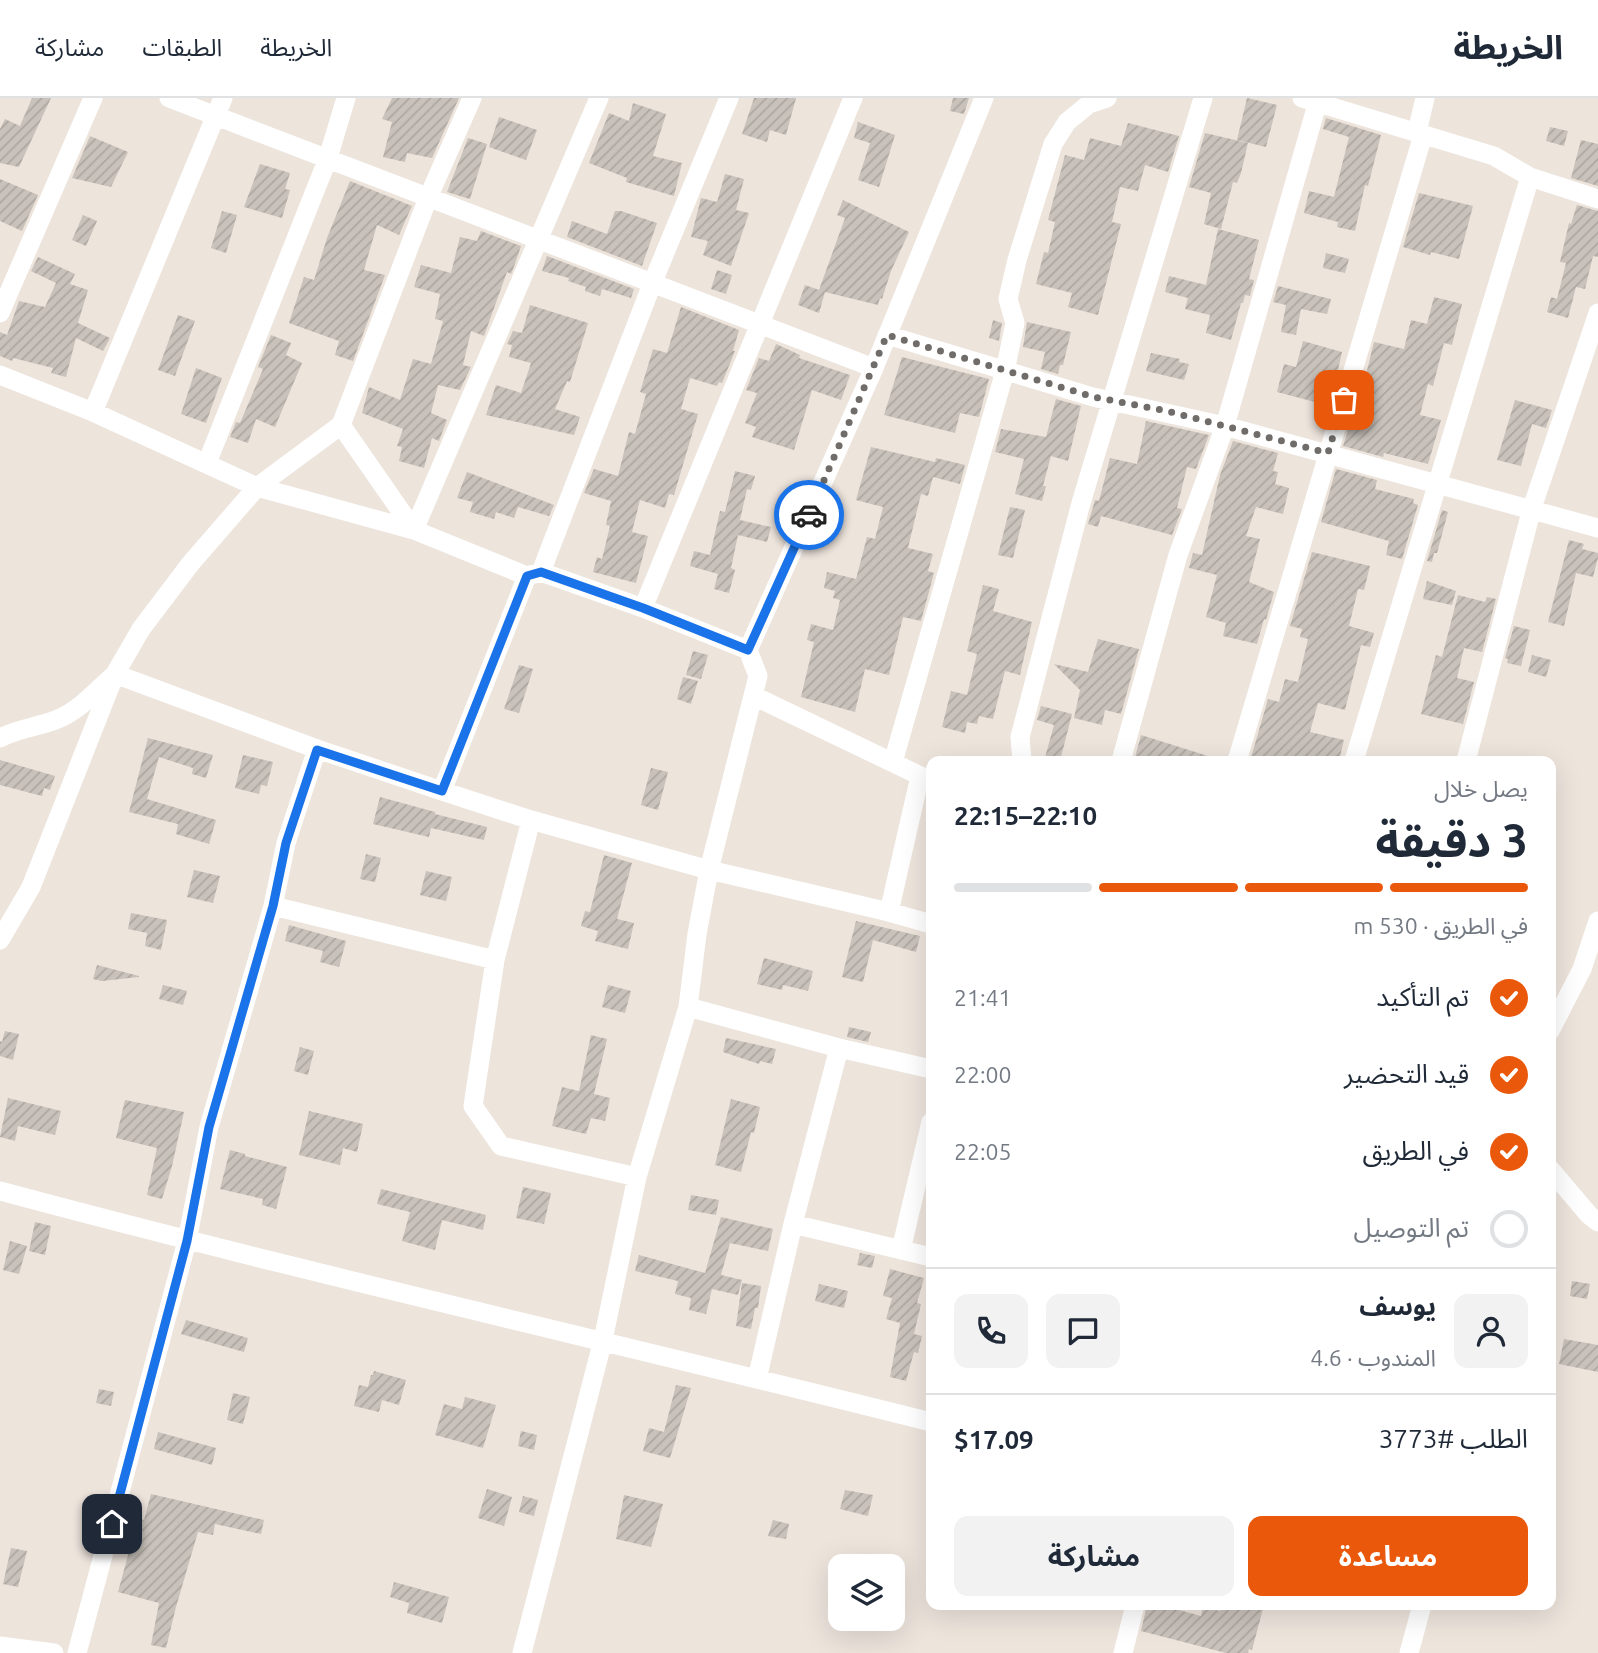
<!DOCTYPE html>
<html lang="ar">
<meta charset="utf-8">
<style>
body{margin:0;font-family:Ubuntu,"Noto Sans Arabic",sans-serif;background:#f2f2f3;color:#1f2937;direction:rtl;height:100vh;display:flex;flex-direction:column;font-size:26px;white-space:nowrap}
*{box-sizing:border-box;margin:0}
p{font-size:23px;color:#747a83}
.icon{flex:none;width:38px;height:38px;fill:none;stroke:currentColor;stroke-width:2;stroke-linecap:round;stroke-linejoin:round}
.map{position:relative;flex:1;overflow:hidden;direction:ltr}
.panel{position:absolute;left:926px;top:658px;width:630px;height:854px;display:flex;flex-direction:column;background:#fff;border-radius:14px;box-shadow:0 7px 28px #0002;direction:rtl}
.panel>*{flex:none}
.tools{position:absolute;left:828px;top:1456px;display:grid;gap:14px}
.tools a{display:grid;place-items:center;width:77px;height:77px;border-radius:14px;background:#fff;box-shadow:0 7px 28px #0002;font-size:35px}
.pin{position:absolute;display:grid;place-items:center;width:60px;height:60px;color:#fff;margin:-30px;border-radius:14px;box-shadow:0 4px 10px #0006}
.courier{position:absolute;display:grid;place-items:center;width:70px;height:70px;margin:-35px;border:5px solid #1a73e8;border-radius:50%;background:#fff;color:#222;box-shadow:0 2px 9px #0007}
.head em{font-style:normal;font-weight:700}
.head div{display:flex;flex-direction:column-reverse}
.head{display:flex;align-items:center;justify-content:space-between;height:119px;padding:0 28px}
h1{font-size:46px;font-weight:700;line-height:52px}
.bar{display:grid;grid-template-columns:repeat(4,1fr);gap:10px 7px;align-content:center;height:84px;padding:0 28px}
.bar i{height:9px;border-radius:5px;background:#e0e1e3}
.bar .on{background:#ea580c}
.bar p{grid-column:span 4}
.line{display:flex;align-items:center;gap:18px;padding:0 28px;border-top:2px solid #e0e1e3}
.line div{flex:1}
.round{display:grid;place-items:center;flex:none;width:74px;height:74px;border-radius:14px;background:#f2f2f3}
ol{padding:0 28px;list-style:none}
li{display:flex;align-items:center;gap:21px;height:77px}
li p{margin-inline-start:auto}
li .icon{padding:7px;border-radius:50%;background:#ea580c;color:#fff;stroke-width:4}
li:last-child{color:#747a83}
li i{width:38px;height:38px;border:4px solid #e0e1e3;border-radius:50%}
.action{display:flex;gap:14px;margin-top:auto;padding:14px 28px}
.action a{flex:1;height:80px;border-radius:14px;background:#ea580c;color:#fff;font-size:28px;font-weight:700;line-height:80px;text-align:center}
.action a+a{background:#f2f2f3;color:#1f2937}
header{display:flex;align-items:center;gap:42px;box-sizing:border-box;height:98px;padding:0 35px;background:#fff;border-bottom:2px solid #e0e1e3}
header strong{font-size:33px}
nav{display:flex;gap:38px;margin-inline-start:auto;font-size:24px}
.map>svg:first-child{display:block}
.building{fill:url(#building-hatch)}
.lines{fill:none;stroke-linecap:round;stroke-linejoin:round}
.minor{stroke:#fff;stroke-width:19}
.done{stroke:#6f6c69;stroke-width:7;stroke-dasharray:0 12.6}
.route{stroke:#1a73e8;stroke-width:9}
</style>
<header>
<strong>الخريطة</strong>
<nav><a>الخريطة</a><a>الطبقات</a><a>مشاركة</a></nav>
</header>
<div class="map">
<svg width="1598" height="1555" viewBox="0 0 1598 1555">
<defs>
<pattern id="building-hatch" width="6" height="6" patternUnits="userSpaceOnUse" patternTransform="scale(1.75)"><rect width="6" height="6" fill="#c9c2bb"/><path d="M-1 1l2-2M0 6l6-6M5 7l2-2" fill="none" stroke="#ada7a1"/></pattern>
</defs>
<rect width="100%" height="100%" fill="#ede4dc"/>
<path class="building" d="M32,0H51L19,69L0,65V31L5,21L20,28Z
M392,0H459L432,60L407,55L405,64L383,59L392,24L382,21Z
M754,0H796L786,37L770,32L767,44L742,36Z
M953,0H969L964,16L950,13Z
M1247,0L1277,7L1266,49L1237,42Z
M633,5L666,16L653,58L682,65L674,98L626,84L627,80L589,65L609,15L629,23Z
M499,19L537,32L526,62L489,49Z
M1326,20L1381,37L1368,88L1365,87L1355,133L1337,129L1338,124L1304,115L1309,93L1334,99L1349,39L1323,31Z
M858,24L895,37L879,89L858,82L870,45L854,40Z
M1128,25L1179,38L1168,74L1145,67L1138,93L1120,89L1112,124L1121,126L1098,217L1068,209L1072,195L1036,186L1044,154L1048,155L1055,124L1048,122L1065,57L1084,62L1090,40L1121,48Z
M1550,29L1568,33L1564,48L1546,43Z
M1205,35L1248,45L1241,75L1237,85L1233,84L1221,131L1204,126L1211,95L1189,89Z
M90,38L128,54L111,89L72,80Z
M468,40L487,46L470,101L447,94Z
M1581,42L1598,46V88L1571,80Z
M260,66L290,75L285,91L290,92L282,120L244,109Z
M725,76L744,81L736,112L749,115L731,168L703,157L708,143L691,139L701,100L717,104Z
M0,81L38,97L22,133L0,123Z
M350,83L412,108L399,137L377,127L364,172L385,177L353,263L335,257L339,243L289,225L304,179L314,182L327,140Z
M1419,95L1473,108L1459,161L1431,154L1430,157L1403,149Z
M843,102L909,134L891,173L882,201L880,200L878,207L825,194L819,215L798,207L805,187L819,192L845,120L837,117Z
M1577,107L1598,113V159L1593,158L1585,191L1576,189L1568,220L1547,214L1551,199L1557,201L1566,165L1560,164L1569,125L1571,126Z
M222,113L237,117L226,155L211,150Z
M615,113H621L657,125L642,168L567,139L572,123L607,136Z
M83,117L97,123L86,148L72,142Z
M1218,131L1259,142L1249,181L1254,182L1250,198L1245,197L1243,205H1241L1231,242L1206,235L1210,217L1185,211L1188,200L1165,194L1169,178L1206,187Z
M481,133L521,148L515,166L511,176L507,174L484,238L471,233L463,267L471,269L460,292L438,287L431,315L447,322L439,343L432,340L424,370L399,363L402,349L397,348L403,331L362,315L369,289L400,302L413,261L431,266L443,223L435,221L440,196L414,189L421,167L451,175L460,139L477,143Z
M1326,155L1349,161L1345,175L1323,170Z
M547,158L634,191L631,200L602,191L600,198L585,193L586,189L568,183L569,180L542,173Z
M38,159L75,176L70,186L88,192L78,225L110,240L103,253L76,240L66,279L51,275L53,270L13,260L12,263L0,258V234L7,237L19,203L45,209L56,185L31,173Z
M717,172L732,177L726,196L711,191Z
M1278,188L1331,201L1327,216L1301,211L1296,237L1281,234L1286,207L1273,204Z
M1434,199L1462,206L1452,247L1444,245L1433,288L1428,286L1420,317L1441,322L1428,366L1384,355L1383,359L1343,348L1358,300L1360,301L1374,244L1404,251L1411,222L1427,226Z
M530,207L588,225L570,284L567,283L555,311L580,319L574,337L486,317L496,287L521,295L531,265L509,259L512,247L507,246L513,233L522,235Z
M681,209L739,232L733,253H735L722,285L719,284L717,288L690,280L681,311L698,316L674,397L669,396L665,410L640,402L632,434L648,438L636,485L593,474L597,459L602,461L610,428L606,427L611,403L584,395L594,371L618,378L629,334L635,336L646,296L640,294L653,251L667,255Z
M178,217L195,223L175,278L158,272Z
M993,222L1002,225L999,243L989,240Z
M1027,224L1071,234L1063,267H1060L1058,276L1041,271L1045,254L1023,249Z
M271,237L291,245L286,257L302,265L275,329L256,321L248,345L230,339L236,324L240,325L263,271L258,269Z
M1303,243L1342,254L1330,308L1277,294L1284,266L1296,269Z
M776,246L800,257L799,260L850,277L841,302L812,292L794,352L752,339L756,329L745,325L757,295L746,292L759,260L769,263Z
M1151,255L1180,261L1179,264L1189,266L1184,282L1146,273Z
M902,259L989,281L979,319L960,315L955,335L884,317Z
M196,270L222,280L206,325L181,316Z
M1056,301L1081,308L1068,363L1051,358L1043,388H1046L1042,403L1015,396L1024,361L995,354L1001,331L1046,339Z
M1515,302L1552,312L1546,330L1532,326L1521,368L1497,362Z
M1146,323L1209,337L1196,371L1187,369L1177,410L1182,411L1172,437L1101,418L1098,429L1088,426L1095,402L1099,403L1110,360L1137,366Z
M1233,343L1278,355L1273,373L1278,374L1275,386L1289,390L1283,416L1256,409L1246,438L1260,441L1249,484L1274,494L1266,522L1264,521L1257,546L1223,538L1226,525L1206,519L1217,477L1189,470L1193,455L1202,457L1220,377Z
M871,349L935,364L936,360L965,367L960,386L933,379L928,398L921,396L908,450L933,456L928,473L934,475L921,523L903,519L889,577L865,571L855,614L801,599L814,544L807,542L811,526L833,532L840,502L833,500L835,493L824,490L827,474L856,481L867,439L875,441L883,409L856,402Z
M1336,371L1377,382L1375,391L1414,401L1413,405L1418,407L1402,461L1386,457L1389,443L1321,424Z
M735,373L755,378L751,392L747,391L740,422L771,429L767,444L738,437L731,470L735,472L729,495L714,491L718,476L690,468L694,453L710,457L720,413L725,414Z
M467,374L554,407L549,418L518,409L514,420L496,414L494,421L470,414L473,404L457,400Z
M1010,409L1025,412L1013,460L998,457Z
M1442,412L1448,414L1437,455H1434L1432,464L1427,463Z
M1569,442L1584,446L1582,451L1598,455V460L1593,479L1576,475L1564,528L1548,524Z
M1312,454L1370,468L1364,492L1358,491L1349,528L1374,535L1370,549L1361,547L1345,612L1318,605L1310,634L1344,642L1339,663H1250L1268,601L1279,604L1285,581L1298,584L1308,541L1300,539L1302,531L1290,528Z
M1427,483L1456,493L1452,507L1423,501Z
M983,487L999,491L993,513L1032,524L1020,577L1005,573L993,621L979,618L977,626L967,624L965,635L942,629L951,593L967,597L977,556L967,553Z
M1458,497L1485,504L1487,499L1496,501L1482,554L1464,550L1457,580L1474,584L1463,626L1421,616L1436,557L1442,559Z
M1514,528L1530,532L1521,568L1507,565L1508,561L1505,560Z
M1098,541L1139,551L1121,616L1105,612L1102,627L1074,620L1080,592L1054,566L1088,574Z
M693,553L708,557L701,581L686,577Z
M1532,557L1551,562L1546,579L1528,574Z
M519,567L533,571L519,615L504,611Z
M683,579L698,583L691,606L677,601Z
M1041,608L1072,616L1060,663H1044L1054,627L1037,622Z
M1141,637L1208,658L1207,663H1134Z
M148,640L213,657L206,680L192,676L193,670L159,659L147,701L216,722L209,746L176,736L178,726L129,714Z
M243,657L273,664L267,688L261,687L259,696L235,690Z
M0,662L55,678L50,692L44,690L42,698L0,687Z
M651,670L668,674L658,712L641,707Z
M380,699L435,714V716L487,729L484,742L431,730L429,739L373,726Z
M366,756L381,760L375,784L360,781Z
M604,757L632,765L617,821L634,825L628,851L595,843L598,833L581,828L585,813L590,814Z
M194,772L220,778L213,805L187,799Z
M426,773L452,779L446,803L420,797Z
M131,815L167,822L161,852L145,848L147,835L128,831Z
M856,823L920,838L916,854L873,842L863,884L842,879Z
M289,827L346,843L339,869L320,864L323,853L285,843Z
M764,860L813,873L808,893L783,887L782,892L757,886Z
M97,867L139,878V879L102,883L93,881Z
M163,887L187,893L183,907L159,901Z
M608,887L631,893L625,915L602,909Z
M849,929L871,934L868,944L847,939Z
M5,933L19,936L13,962L0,958V943L2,944Z
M591,937L607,941L594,996L610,1000L605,1023L591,1020L586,1036L552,1028L562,989L579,993Z
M726,940L776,951L772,966L760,963L759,966L723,954Z
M300,949L314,953L308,977L294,973Z
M8,1000L61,1013L55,1037L18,1028L15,1043L0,1039Z
M731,1001L760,1009L754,1035L751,1034L741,1074L715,1067Z
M125,1002L184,1014L172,1068L162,1101L147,1097L157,1050L116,1040Z
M309,1013L363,1026L357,1054L343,1050L340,1067L299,1057Z
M230,1052L245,1056V1058L287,1069L276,1111L262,1107L263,1101L220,1091Z
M523,1089L551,1095L544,1126L516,1120Z
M381,1091L486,1117L483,1132L442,1122L435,1152L402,1143L410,1114L377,1106Z
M691,1097L719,1102L716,1117L688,1112Z
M721,1119L773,1131L768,1153L730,1145L721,1177L742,1182L738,1197L712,1191L706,1216L689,1212L691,1200L675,1196L678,1183L635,1173L639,1157L705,1175Z
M35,1124L51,1128L45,1157L29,1153Z
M10,1143L27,1148L19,1176L3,1172Z
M860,1155L875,1158L872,1170L857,1167Z
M890,1171L924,1180L917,1205L921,1206L914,1236L922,1238L918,1255L914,1254L906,1283L890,1279L900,1225L886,1221L892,1200L883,1198Z
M1572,1183L1590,1186L1587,1201L1570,1198Z
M742,1185L761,1188L758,1210H755L751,1231L736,1228Z
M819,1186L848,1193L844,1210L815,1203Z
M186,1222L248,1240L244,1254L181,1236Z
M1564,1241L1598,1247V1274L1559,1266Z
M374,1273L406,1282L399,1307L382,1302L379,1314L354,1308L359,1287L368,1289L371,1277H373Z
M676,1287L691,1290L670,1360L643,1353L649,1330L664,1334Z
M99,1291L114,1294L111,1308L96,1305Z
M233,1295L250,1299L243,1326L227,1322Z
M465,1299L496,1307L483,1350L435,1337L444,1306L462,1311Z
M521,1333L537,1337L534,1352L518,1348Z
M158,1334L216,1350L212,1367L154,1351Z
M487,1391L512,1399L504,1428L478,1420Z
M845,1392L873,1397L868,1418L840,1411Z
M151,1396L264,1422L261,1436L215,1426L213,1437L198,1434L176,1509L166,1550L151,1547L159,1505L118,1494L138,1420L144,1422Z
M624,1397L663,1406L651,1449L616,1441Z
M523,1398L538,1402L534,1418L519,1414Z
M773,1422L789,1426L786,1441L768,1438Z
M11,1450L27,1453L18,1489L3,1486Z
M394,1484L449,1499L442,1525L407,1515L409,1505L390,1499Z
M1147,1507H1161L1201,1518L1203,1509L1220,1513L1221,1507H1264L1252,1552L1249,1551L1248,1555H1226L1141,1533Z"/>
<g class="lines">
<path class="minor" d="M169,0L874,270
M1302,0L1494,58L1530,79L1598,101
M1417,34L1425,0
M0,215L93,0
M887,237L1093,299L1225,328L1598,430
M0,277L93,314L257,389L414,432L527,478L541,474L643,510L748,552
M93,314L223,0
M207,365L328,60L346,0
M414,432L341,327L428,100L472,0
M414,432L599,0
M541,474L652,186L729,0
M643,510L853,0
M754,598L931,683
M0,640C19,630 39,629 58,621C80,612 98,591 115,576L317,651
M1022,663L1020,639L1081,405L1203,0
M1121,663L1178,457L1225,328L1318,3
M1237,663L1423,37
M1354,663L1530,79
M1466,663L1532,410L1598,215
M893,664L1005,273L1015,225L1008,201L1017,162L1053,46L1067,24L1089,6L1107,0
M442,693L531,722
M273,808L495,862L531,722L709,772L889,814L931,826
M889,814L920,678
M0,842L31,789L115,576L141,531L191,465L257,389L341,327
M495,862L473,1008L501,1048L637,1079
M688,909L839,950L931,971
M1550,933L1582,871L1598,823
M1550,1071L1589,1117L1598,1124
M0,1093C309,1176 621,1246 931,1324
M793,1126L931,1159
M901,1152L931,1024
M757,1281L793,1126L839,950
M0,1548L54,1555
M77,1555L187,1143L209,1029L273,808L286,745L317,651L442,693L527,478
M522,1555L603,1242L637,1079L688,909L697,836L709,772L758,578L748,552L874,270L984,0
M1123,1555L1135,1507
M1409,1555L1422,1507"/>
</g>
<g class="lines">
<path class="done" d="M809,417L887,237L1094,299L1167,313L1328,355L1344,302"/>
<path class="route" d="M112,1426L187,1143L209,1029L273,808L286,745L317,652L442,693L527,478L541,474L643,510L748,552L809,417"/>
</g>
</svg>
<div class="tools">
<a><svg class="icon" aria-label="layers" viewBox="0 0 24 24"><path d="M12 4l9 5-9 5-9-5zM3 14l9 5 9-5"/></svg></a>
</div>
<div class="pin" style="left:1344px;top:302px;background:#ea580c"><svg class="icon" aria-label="bag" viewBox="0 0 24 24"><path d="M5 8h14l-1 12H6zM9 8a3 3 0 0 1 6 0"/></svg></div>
<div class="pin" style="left:112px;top:1426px;background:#1f2937"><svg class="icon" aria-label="home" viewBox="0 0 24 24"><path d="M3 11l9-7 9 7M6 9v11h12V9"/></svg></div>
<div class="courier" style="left:809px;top:417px"><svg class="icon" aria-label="car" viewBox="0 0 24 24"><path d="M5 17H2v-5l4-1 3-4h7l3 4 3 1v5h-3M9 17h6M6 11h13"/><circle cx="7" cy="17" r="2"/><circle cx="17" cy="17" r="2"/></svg></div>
<section class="panel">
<div class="head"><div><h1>3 دقيقة</h1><p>يصل خلال</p></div><em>22:10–22:15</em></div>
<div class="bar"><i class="on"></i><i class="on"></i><i class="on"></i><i></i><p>في الطريق · 530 m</p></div>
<ol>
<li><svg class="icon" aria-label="check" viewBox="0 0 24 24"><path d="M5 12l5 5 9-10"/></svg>تم التأكيد<p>21:41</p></li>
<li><svg class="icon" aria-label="check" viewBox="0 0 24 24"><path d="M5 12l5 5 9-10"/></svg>قيد التحضير<p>22:00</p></li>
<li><svg class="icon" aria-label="check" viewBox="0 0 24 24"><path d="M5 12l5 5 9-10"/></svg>في الطريق<p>22:05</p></li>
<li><i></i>تم التوصيل</li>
</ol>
<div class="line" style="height:126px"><a class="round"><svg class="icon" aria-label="person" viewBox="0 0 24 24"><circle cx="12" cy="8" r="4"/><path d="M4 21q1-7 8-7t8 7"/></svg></a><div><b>يوسف</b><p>المندوب · 4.6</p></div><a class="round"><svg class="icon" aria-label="chat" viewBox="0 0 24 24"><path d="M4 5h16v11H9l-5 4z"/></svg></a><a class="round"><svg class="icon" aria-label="phone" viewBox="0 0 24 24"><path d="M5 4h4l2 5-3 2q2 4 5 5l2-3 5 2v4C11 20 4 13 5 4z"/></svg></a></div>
<div class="line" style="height:91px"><div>الطلب #3773</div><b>$17.09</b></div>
<div class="action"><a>مساعدة</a><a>مشاركة</a></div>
</section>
</div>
